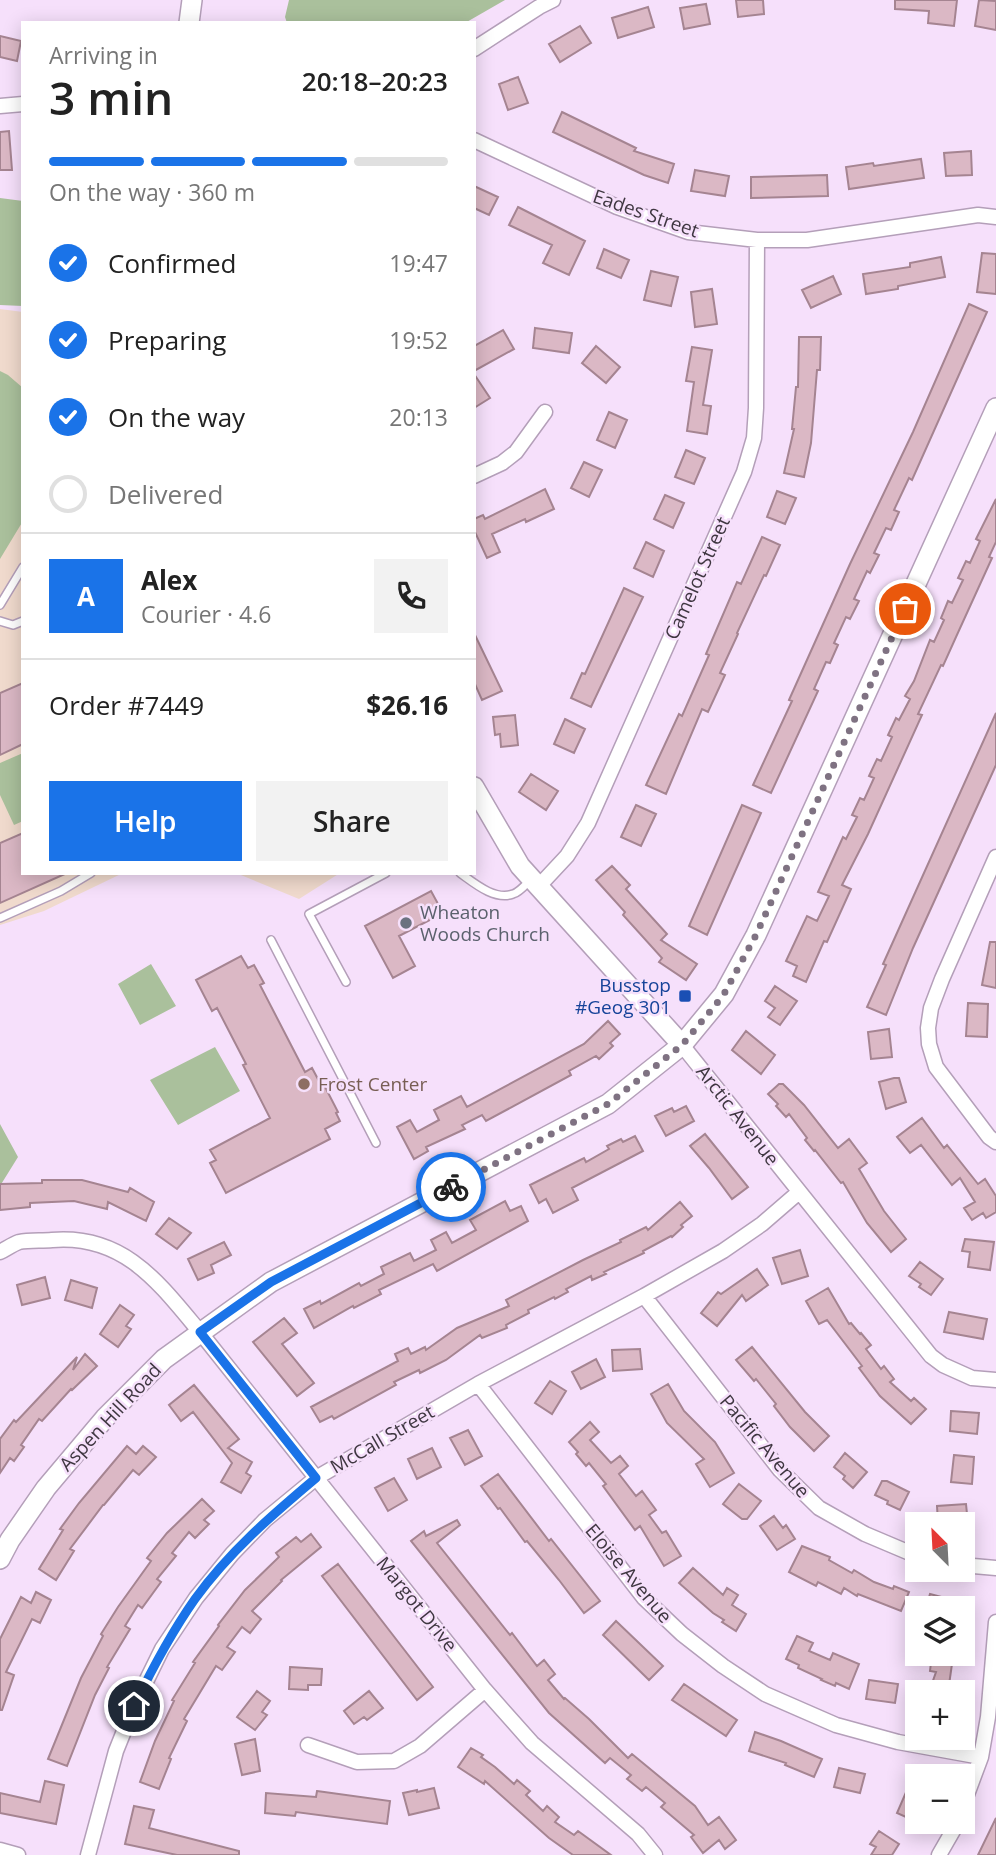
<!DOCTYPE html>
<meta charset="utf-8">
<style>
body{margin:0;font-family:"Open Sans",sans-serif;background:#f2f2f2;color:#222;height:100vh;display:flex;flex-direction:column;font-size:26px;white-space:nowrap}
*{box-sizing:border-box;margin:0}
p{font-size:23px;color:#767676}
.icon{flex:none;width:38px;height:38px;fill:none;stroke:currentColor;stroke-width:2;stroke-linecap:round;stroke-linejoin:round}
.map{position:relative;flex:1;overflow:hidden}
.panel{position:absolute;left:21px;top:21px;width:455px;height:854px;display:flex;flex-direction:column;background:#fff;border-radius:0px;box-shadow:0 4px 18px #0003}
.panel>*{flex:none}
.needle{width:46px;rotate:336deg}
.fabs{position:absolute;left:905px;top:1512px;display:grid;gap:14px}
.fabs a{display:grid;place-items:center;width:70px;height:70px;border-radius:0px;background:#fff;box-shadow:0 4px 18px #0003;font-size:35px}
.pin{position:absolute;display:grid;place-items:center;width:60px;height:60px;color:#fff;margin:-30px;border:4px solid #fff;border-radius:50%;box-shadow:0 2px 7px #0007}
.courier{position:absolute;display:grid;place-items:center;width:70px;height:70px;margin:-35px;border:5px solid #1a73e8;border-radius:50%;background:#fff;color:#222;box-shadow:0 2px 9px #0007}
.headline em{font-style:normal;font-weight:600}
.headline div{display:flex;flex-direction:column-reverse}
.headline{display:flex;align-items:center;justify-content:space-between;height:119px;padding:0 28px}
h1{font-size:46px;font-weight:600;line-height:52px}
.bar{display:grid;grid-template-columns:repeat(4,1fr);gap:10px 7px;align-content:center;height:84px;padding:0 28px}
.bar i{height:9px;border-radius:5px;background:#e0e0e0}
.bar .current{background:#1a73e8}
.bar p{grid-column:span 4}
.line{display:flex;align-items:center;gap:18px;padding:0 28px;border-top:2px solid #e0e0e0}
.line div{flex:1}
.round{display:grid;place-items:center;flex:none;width:74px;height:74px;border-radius:0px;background:#f2f2f2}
ol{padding:0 28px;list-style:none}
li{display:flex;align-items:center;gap:21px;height:77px}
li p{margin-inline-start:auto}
li .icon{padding:7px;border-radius:50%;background:#1a73e8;color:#fff;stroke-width:4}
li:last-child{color:#767676}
li i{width:38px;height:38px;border:4px solid #e0e0e0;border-radius:50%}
.cta{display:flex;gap:14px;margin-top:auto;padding:14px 28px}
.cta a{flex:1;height:80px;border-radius:0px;background:#1a73e8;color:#fff;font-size:28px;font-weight:600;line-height:80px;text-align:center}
.cta a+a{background:#f2f2f2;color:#222}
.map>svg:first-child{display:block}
.education{fill:#f0dacd}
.green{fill:#aac09c}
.building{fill:#dbb8c5;stroke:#a58491;stroke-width:2}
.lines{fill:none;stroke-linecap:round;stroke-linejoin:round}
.lane-casing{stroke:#b49fb9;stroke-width:10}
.street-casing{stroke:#b49fb9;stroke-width:17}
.secondary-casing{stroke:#b49fb9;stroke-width:22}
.lane{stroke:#fff;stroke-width:7}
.street{stroke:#fff;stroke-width:14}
.secondary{stroke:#fff;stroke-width:19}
.done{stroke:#7f7282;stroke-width:7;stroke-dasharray:0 12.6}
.route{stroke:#1a73e8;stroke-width:9}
.worship-dot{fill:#6b7280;stroke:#f6e0fb;stroke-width:2.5}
.transit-dot{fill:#1a4fb4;stroke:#f6e0fb;stroke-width:2.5}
.education-dot{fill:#8d6e63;stroke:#f6e0fb;stroke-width:2.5}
.labels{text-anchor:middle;stroke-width:5;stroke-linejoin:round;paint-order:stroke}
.street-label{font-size:19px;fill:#3f3741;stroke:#f6e0fb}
.worship-label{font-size:19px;fill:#5b616d;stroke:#f6e0fb;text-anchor:start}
.transit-label{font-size:19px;fill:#164399;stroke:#f6e0fb;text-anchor:end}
.education-label{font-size:19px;fill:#785e54;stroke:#f6e0fb;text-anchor:start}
</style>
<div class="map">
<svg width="996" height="1855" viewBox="0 0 996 1855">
<rect width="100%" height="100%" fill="#f6e0fb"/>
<path class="education" d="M0,309L23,312V873H123L44,911L0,925Z
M236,873H340L299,899Z"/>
<path class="green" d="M289,0H505L465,23H287L285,17Z
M0,198L23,201V306L0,305Z
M0,371L8,375L23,388V521L0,559Z
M23,753V821L14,825L0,795V763Z
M151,964L176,1006L140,1025L118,984Z
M215,1047L240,1091L178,1125L150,1080Z
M0,1124L18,1157L0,1186Z"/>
<path class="building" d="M736,0H763L764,14L738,17Z
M895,0H957L954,26L928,23L929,11L895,9Z
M979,0L996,1V30L975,26Z
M706,4L710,24L684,29L680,8Z
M648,7L654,27L618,38L612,18Z
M580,26L591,43L560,62L549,44Z
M0,36L21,41L17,61L0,57Z
M518,77L528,103L508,110L499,84Z
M562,112L636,148L634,151L674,164L668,183L644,175L553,132Z
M9,131L12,170H0V132Z
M971,151L972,175L946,176L944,153Z
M921,159L924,178L849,189L846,167L873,163L874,166Z
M695,170L729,176L725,196L691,191Z
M827,175L828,196L751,198V177Z
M474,186L498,197L489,215L474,208Z
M518,207L585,241L569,275L543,263L552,245L509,225Z
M604,249L629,260L621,278L597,268Z
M982,253L996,254V294L977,292Z
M941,257L945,277L898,286V289L866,294L863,274L910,267V263Z
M651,271L678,277L671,306L644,300Z
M833,276L841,294L811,308L802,290Z
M712,289L717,324L695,327L691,292Z
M969,304L987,312L912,480L909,478L894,510L899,512L891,530L886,528L874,553L879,555L870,573L867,571L854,599L859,601L850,619L846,617L834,643L838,645L830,663L826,662L814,689L818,691L771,793L753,785L792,701L789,700L850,564L913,432Z
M535,328L572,333L569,353L533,348Z
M503,330L514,349L474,371V346Z
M799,337H821L820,370H817L811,443L804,477L784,473L794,429H792L796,387H798Z
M596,346L620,367L606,383L582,363Z
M692,347L712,350L703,405L711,406L707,434L687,431L694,382L686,381Z
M474,374L490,398L474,408Z
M609,412L627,420L615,448L597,440Z
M686,450L705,458L694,484L675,477Z
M584,462L602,470L589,497L571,488Z
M545,489L554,509L526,522L525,519L492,534L500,552L487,558L474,530V519L483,515L485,519Z
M777,491L796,498L785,524L767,517Z
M665,495L684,503L673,528L654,519Z
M996,499V542L989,557L992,558L956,637L943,666L941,665L918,714L922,715L868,834L842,885L851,889L827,942L824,941L806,982L793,976L797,966L786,961L807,916L817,921L829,896L818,892L843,837L846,839L857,817L852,815L860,798L864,800L874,778L869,776L877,759L881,761L892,737L888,735L896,718L899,720L910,699L905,696L914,681L930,640L934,642L944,620L941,618L948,601L952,603L963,580L958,578L966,561L970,563L980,541L976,539Z
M762,537L780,545L766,576L764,575L737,633L738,634L720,673L725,675L708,712L702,709L666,794L646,785L679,714L682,716L709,655L706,654L737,582L741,584Z
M646,542L664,551L653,577L634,568Z
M624,588L643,597L591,707L571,698L582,673L585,674Z
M474,633L502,691L482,700L474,682Z
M23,683V744L0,755V693Z
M996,713V765L913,948L886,1015L867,1007L886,965L883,964Z
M515,715L518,745L501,747L500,734L495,735L493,717Z
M565,719L585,729L574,753L554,744Z
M531,774L558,791L546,810L519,792Z
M636,805L656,814L641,846L621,837Z
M742,805L761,813L707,935L689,926Z
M23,833V873H67L0,903V843Z
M612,866L630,885L626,889L667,934L661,940L697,964L686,980L659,962L662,958L623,915L625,912L596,880Z
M431,891L443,913L399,936L415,966L393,978L365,926Z
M990,942H996V988L982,985Z
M241,956L248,968L254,965L264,983L260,985L305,1072L312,1068L319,1081L321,1079L338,1112L336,1113L340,1121L325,1129L330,1139L226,1193L210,1163L216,1160L210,1150L270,1118L243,1065L246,1064L217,1008L212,1011L196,980Z
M775,986L797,1001L780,1025L768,1017L775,1008L765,1001Z
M968,1003L988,1004L987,1037L966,1036Z
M608,1021L620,1034L610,1043L613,1046L599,1059L596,1056L569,1071L571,1075L486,1121L482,1115L462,1125L465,1129L426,1147L428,1151L414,1159L397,1127L410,1120L417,1132L439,1120L434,1110L461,1096L467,1107L584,1044Z
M889,1029L892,1057L871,1059L868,1032Z
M746,1031L775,1055L761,1074L732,1050Z
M894,1078H899L906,1102L886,1109L879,1082Z
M779,1084H783L804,1105L838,1148L849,1139L867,1163L859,1169L884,1211L906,1239L891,1252L867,1223L843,1182L841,1183L815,1150L814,1151L805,1140L807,1138L789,1114L786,1117L776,1106L778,1104L768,1094Z
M686,1106L694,1121L666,1136L655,1116L672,1108L674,1112Z
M922,1118L944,1148L947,1145L978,1184L985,1179L996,1196V1212L986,1218L983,1213L972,1220L964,1208L975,1202L960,1178L952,1185L921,1145L910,1153L897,1137Z
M705,1134L748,1187L732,1199L709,1168L690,1146Z
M635,1136L643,1151L572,1188L578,1200L553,1213L546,1199L539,1203L530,1185L584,1158L586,1162L609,1149L607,1146L621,1139L623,1142Z
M42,1180H82L128,1192L130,1188L154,1202L146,1221L108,1202L107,1209L74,1201L30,1203V1207L0,1210V1184L42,1183Z
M505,1201L510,1211L521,1206L528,1221L437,1271L433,1264L379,1290L381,1294L354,1308L353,1306L314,1328L304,1309L320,1301L321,1304L359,1283L361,1286L384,1274L381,1267L410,1253L414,1261L436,1250L431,1240L446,1232L452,1243L476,1230L470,1220Z
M680,1202L692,1216L681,1225L683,1227L672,1237L671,1236L643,1251L644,1253L604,1272L606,1274L592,1280L591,1276L566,1289L568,1292L555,1299L554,1297L528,1310L529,1313L506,1325L507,1328L482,1338L480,1335L446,1360L420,1373L419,1370L394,1382L396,1385L334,1419L332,1416L320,1422L311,1407L398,1361L395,1354L408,1348L411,1354L425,1347L426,1350L457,1328L509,1306L506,1300L583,1260L621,1242L620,1240L646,1227L648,1230Z
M169,1218L191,1233L177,1249L156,1234Z
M965,1239L994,1242L990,1270L968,1267L970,1252L962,1251Z
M224,1242L231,1255L211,1265L214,1273L198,1280L188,1259Z
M800,1250L808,1276L782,1284L773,1258Z
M920,1262L943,1279L931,1295L919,1287L921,1284L909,1276Z
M757,1269L768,1285L746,1301L742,1295L717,1326L701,1313L718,1292L721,1294Z
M45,1277L50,1298L22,1305L17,1285Z
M71,1280L97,1288L92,1308L65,1300Z
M828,1288L849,1324L851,1323L860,1334L861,1333L871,1345L866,1349L881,1369L884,1366L894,1379L890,1382L911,1401L914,1398L926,1409L911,1424L880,1396L859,1368L862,1366L827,1320L819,1324L806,1301Z
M120,1305L134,1315L126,1326L131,1329L118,1347L100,1334Z
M949,1312L987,1319L983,1339L944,1332Z
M284,1318L297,1333L282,1344L314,1383L297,1396L253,1342Z
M752,1347L805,1412L829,1436L814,1451L790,1427L774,1406L776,1404L756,1379L754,1381L736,1360Z
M640,1349L642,1369L613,1371L612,1350Z
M85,1354L97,1366L72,1390L71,1389L42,1421L39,1419L21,1445L24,1447L14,1461L10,1458L0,1473V1439L14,1420L16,1422L77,1357L73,1370Z
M596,1359L605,1377L581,1389L572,1372Z
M550,1381L566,1391L552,1414L535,1403Z
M668,1384L684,1411L715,1442L734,1473L710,1487L696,1464L704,1459L667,1423L651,1394Z
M194,1385L239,1439L228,1448L252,1462L246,1473L251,1476L241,1493L221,1482L232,1463L193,1412L181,1421L169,1405Z
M951,1411L979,1413L977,1434L950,1431Z
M590,1422L599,1432L590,1440L611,1463L620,1456L628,1466L619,1474L636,1496L642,1491L656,1510L649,1515L662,1533L666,1531L681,1556L664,1566L640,1526L635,1530L603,1486L606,1484L589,1463L586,1466L576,1454L578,1452L569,1442Z
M468,1430L482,1456L465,1465L450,1438Z
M127,1446L136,1454L143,1446L156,1457L139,1475L133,1470L104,1505H103L70,1549L74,1551L56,1580L39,1569L63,1530L60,1529L79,1503Z
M432,1448L441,1467L417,1479L408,1459Z
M845,1453L867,1472L853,1488L843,1479L845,1476L834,1467Z
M954,1455L974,1457L972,1484L951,1482Z
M498,1474L549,1541L551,1539L600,1601L584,1613L559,1580L527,1541L525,1542L500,1508L498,1509L481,1486Z
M394,1478L407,1500L388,1511L375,1488Z
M882,1481H887L909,1492L900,1510L887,1504L888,1501L875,1495Z
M739,1484L761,1501L747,1519H742L723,1504Z
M202,1499L214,1511L204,1520L209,1524L195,1538L189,1532L172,1553L176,1556L157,1579L161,1582L142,1608L138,1605L125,1626L130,1629L107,1667L109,1668L95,1695L67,1766L48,1759L81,1678L103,1636L101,1634L118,1607L151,1561L147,1558L167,1533Z
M966,1504L968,1524H953V1522L938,1523L937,1506Z
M774,1516L783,1528L786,1525L795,1539L777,1550L760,1526Z
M457,1520L460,1525L437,1543L510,1635L512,1633L537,1666L544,1660L555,1674L548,1680L564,1699L565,1698L589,1719L628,1758L632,1754L695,1806L708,1825L719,1817L736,1840L725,1849L719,1840L703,1853L691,1837L694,1835L661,1807L665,1803L646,1787L642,1791L627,1779L631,1775L610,1758L605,1763L549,1713L411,1541L424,1531L426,1536Z
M311,1534L321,1547L281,1580L282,1581L252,1611L261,1619L250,1633L242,1627L227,1647L235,1652L222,1670L216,1666L184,1719L187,1721L169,1758L171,1759L159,1789L140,1782L155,1741L174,1701L172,1700L195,1663L193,1662L219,1626L218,1625L245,1590L279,1557L276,1553L296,1537L301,1542Z
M802,1546L830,1557L829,1560L852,1573L854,1570L874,1582L893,1589L894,1586L909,1592L901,1611L858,1594L857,1596L844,1588L841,1594L818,1582L816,1586L789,1572Z
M338,1564L433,1687L417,1700L322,1576Z
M693,1568L723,1595L727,1588L738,1595L732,1605L746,1614L736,1631L722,1622L724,1620L713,1613L679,1583Z
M36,1592L51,1600L40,1623L32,1619L6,1672L14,1675L2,1710H0V1639L21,1597L31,1603Z
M930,1594L968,1604L967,1608H926Z
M616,1621L663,1666L649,1680L603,1635Z
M797,1636L813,1643L809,1651L830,1660L833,1653L859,1664L849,1689L836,1683L835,1686L821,1680L822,1679L798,1668L799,1665L786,1659Z
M932,1654H950V1657H953L948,1692H929L936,1672L930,1671Z
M290,1667L322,1669L321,1685H308V1690L289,1689Z
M869,1680L898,1684L895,1703L866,1699Z
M684,1684L737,1720L726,1736L672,1700Z
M257,1691L270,1701L262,1712L267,1715L255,1730L237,1717Z
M369,1691L383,1708L367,1720L364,1717L354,1724L344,1711Z
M755,1732L781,1741L822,1759L814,1777L785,1765L786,1763L749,1751Z
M255,1739L260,1771L242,1775L235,1744Z
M471,1748L483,1755L481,1757L495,1767L514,1784L517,1780L530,1791L526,1795L543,1811L547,1806L559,1817L555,1822L574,1835L578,1831L611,1855H573L549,1838L485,1781L484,1784L458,1767Z
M917,1767V1822L897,1813Z
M839,1768L865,1774L860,1793L834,1787Z
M45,1781L64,1785L56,1824L0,1813V1793L40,1802Z
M434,1788L439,1808L409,1815L403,1793L417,1790V1792Z
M317,1791L390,1801L387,1824L296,1812L295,1816L265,1813L266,1793L316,1797Z
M134,1806L154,1810L149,1828L239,1851V1855H177L125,1844Z
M996,1818V1855H978Z
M879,1831L899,1844L892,1855H871L876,1847L870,1844Z"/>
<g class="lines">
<g class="lane-casing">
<path id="lane" d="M0,605L23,567
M0,621L13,625L23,621
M460,873C474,883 495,901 513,894C520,892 526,884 531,879
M0,918L61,891L91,873
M271,940L376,1143
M346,982L309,914L386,873"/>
</g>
<g class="street-casing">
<path id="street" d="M474,49L539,7L553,0
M0,106L23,104
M474,140L617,207L688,232L757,240H807L978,215L996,217
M474,476L502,463L516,452L545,412
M996,857L942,979L931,1008L928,1028L929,1044L936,1067L989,1137L996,1142
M539,886L567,856L588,823L744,472L754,438L756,408L757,240
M682,1045L931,1356L943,1365L972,1378L996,1380
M0,1252C6,1249 13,1244 19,1242C29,1240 42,1241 52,1240C124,1234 159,1283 200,1332L485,1690L532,1743L638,1834L655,1855
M644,1296L780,1470L819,1508L865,1534L917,1556
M478,1384L644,1598L682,1634L723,1666L765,1694L836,1725L898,1742L981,1757
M962,1565L996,1568
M308,1745L357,1762L394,1761L420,1746L485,1690
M962,1808L981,1757L988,1717L996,1622
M0,1850L18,1855
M88,1855L116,1751L134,1706L162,1649L196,1598L232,1554L265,1520L316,1478L478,1384L644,1296L723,1251L762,1224L799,1192
M939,1855L958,1822"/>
</g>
<g class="secondary-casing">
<path id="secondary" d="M189,23L192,0
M474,787L520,866L682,1045
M0,1559L10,1540L46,1488L105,1418L164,1359L271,1282L608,1104L682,1045L724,994L756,935L996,408"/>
</g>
<use href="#lane" class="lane"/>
<use href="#street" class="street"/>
<use href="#secondary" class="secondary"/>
</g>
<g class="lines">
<path class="done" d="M451,1187L608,1104L682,1045L713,1008L724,994L756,935L905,609"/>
<path class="route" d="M134,1706C152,1669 171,1633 195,1599C229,1552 272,1515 316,1478L200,1332L271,1282L451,1187"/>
</g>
<circle class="worship-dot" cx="406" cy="923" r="7"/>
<rect class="transit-dot" x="678" y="989" width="14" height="14" rx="3.5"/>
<circle class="education-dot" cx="304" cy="1084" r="7"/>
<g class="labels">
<g class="street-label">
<text transform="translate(646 213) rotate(19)" y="7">Eades Street</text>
<text transform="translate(697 578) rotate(-66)" y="7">Camelot Street</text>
<text transform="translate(738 1115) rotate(52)" y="7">Arctic Avenue</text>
<text transform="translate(110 1417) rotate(-47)" y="7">Aspen Hill Road</text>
<text transform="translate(382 1439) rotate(-30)" y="7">McCall Street</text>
<text transform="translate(765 1446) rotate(50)" y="7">Pacific Avenue</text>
<text transform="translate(629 1573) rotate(50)" y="7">Eloise Avenue</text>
<text transform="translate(417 1604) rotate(51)" y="7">Margot Drive</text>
</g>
<g class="worship-label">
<text x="420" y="919">Wheaton<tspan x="420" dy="22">Woods Church</tspan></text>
</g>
<g class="transit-label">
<text x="671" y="992">Busstop<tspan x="671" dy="22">#Geog 301</tspan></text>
</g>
<g class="education-label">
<text x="318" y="1091">Frost Center</text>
</g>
</g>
</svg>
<div class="fabs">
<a><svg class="needle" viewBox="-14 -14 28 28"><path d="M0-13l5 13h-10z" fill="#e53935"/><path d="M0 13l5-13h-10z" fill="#767676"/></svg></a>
<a><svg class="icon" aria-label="layers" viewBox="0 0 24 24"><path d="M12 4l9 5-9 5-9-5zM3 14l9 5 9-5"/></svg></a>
<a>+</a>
<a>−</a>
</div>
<div class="pin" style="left:905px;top:609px;background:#ea580c"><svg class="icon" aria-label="bag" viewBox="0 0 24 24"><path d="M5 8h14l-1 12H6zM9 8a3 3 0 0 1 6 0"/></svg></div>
<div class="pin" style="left:134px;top:1706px;background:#1f2937"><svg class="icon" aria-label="home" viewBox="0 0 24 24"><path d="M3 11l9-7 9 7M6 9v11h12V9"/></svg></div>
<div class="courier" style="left:451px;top:1187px"><svg class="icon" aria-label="bike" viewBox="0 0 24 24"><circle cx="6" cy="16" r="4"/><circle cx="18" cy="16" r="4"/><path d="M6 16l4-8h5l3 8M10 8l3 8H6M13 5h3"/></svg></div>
<section class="panel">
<div class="headline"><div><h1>3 min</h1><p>Arriving in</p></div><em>20:18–20:23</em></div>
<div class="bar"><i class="current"></i><i class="current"></i><i class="current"></i><i></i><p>On the way · 360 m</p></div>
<ol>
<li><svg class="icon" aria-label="check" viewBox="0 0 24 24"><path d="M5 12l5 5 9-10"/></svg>Confirmed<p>19:47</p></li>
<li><svg class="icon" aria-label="check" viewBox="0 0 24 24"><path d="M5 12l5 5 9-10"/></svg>Preparing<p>19:52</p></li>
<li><svg class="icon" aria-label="check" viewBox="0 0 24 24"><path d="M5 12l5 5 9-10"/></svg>On the way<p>20:13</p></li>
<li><i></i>Delivered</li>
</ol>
<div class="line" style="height:126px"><b class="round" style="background:#1a73e8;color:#fff">A</b><div><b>Alex</b><p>Courier · 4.6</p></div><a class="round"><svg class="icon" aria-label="phone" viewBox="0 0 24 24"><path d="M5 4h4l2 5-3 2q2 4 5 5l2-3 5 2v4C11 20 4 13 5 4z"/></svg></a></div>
<div class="line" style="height:91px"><div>Order #7449</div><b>$26.16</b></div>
<div class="cta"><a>Help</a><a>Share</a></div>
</section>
</div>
